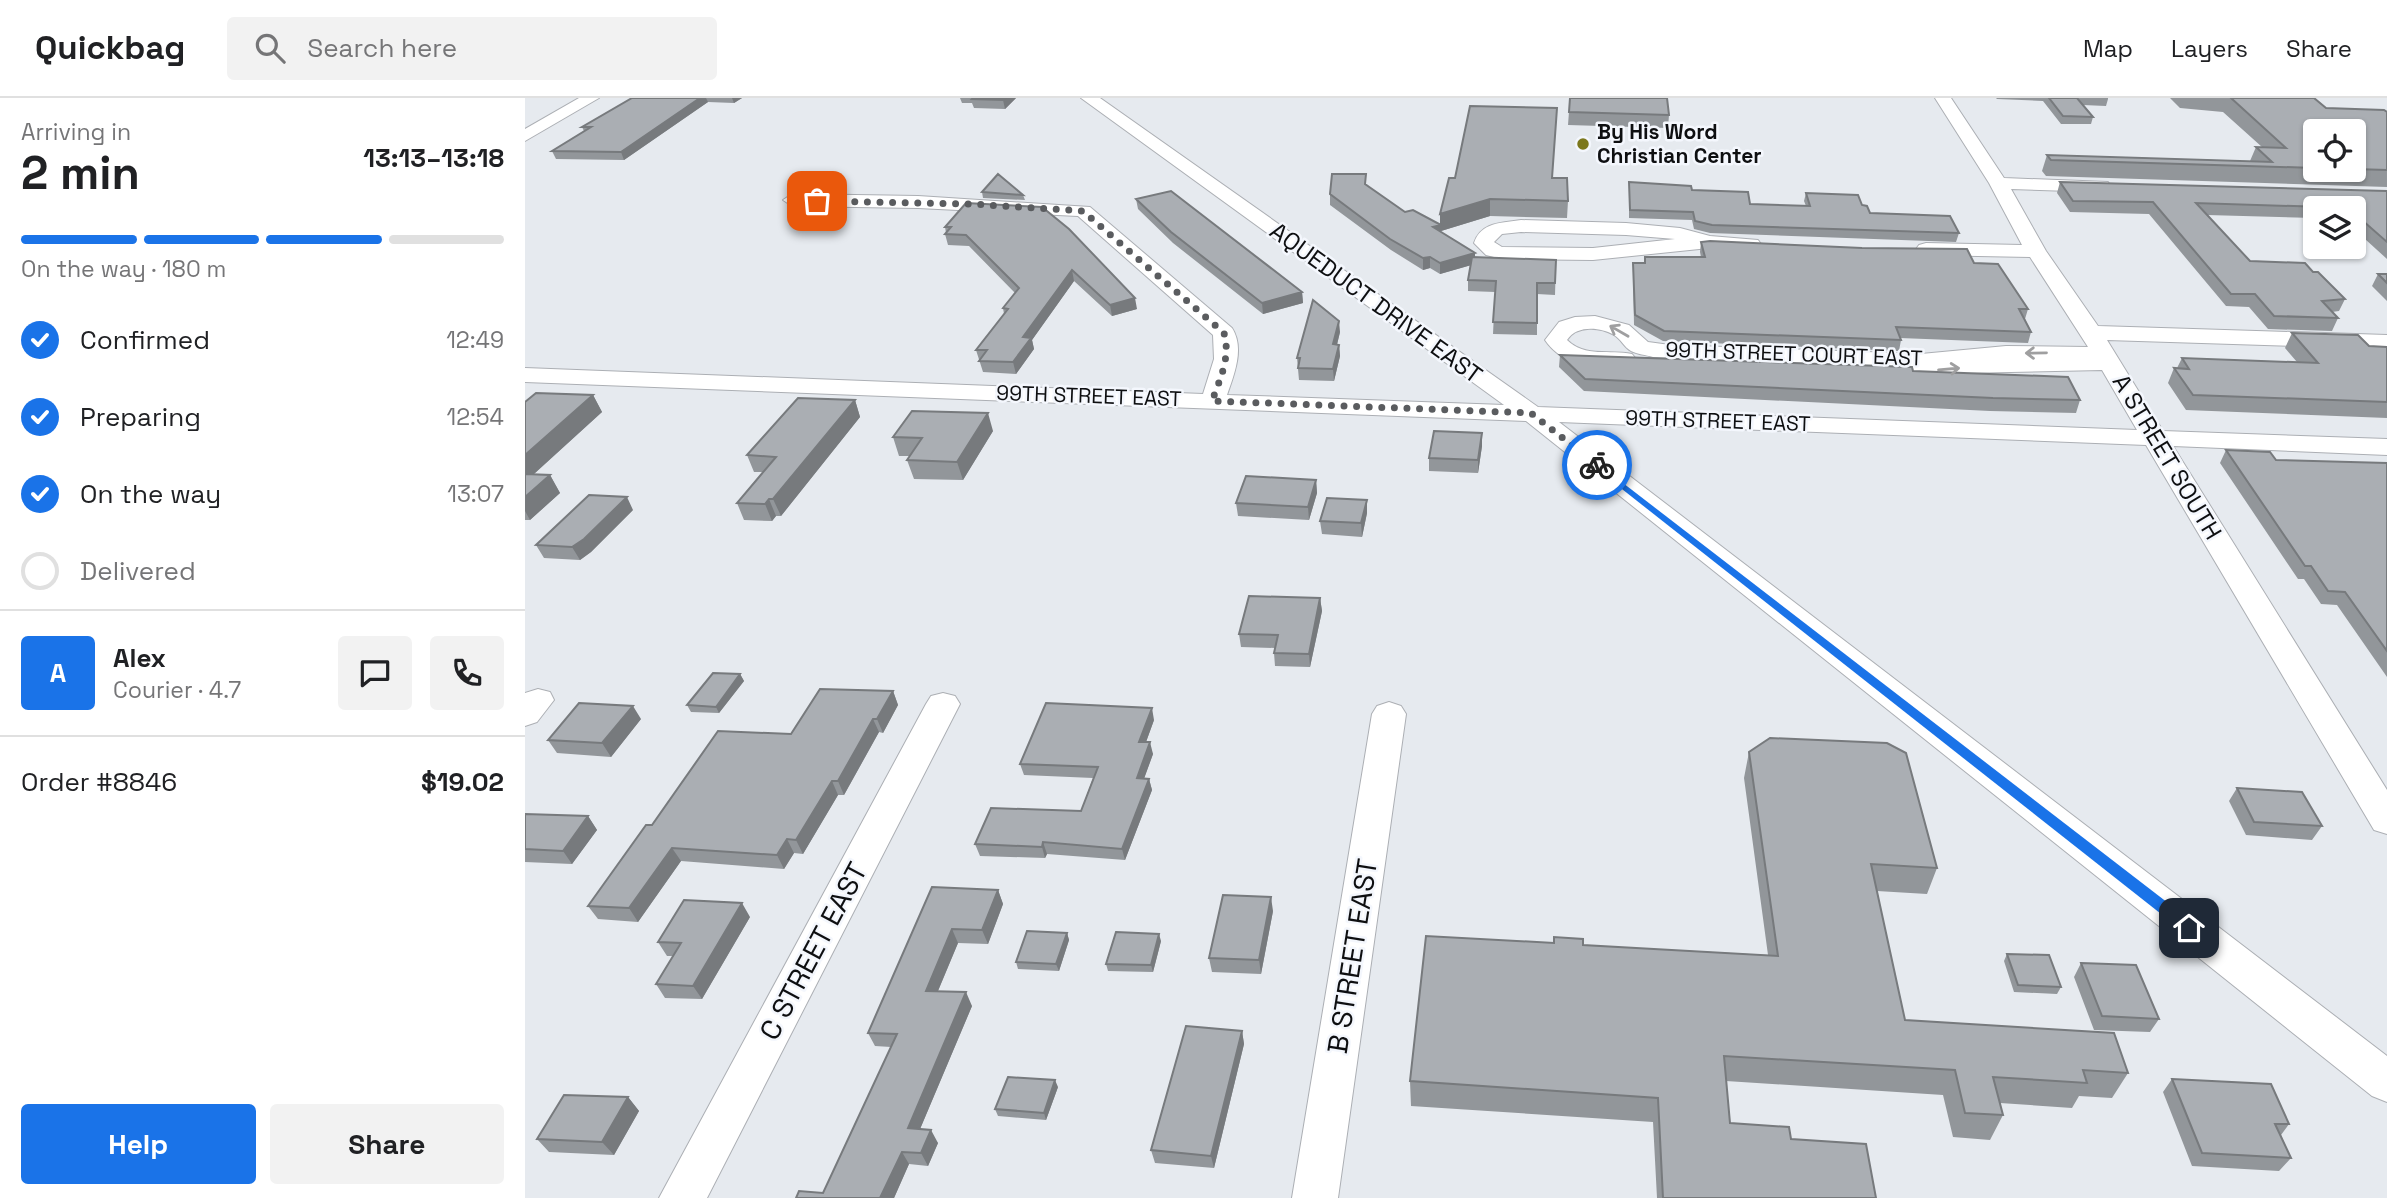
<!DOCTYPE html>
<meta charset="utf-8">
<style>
body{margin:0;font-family:"Space Grotesk",sans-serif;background:#f2f2f2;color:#202124;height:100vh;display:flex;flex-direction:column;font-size:26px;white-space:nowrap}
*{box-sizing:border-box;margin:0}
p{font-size:23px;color:#757577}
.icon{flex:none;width:38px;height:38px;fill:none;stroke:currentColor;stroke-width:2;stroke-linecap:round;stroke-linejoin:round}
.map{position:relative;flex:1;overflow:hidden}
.drawer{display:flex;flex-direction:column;background:#fff;width:525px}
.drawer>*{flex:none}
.fabs{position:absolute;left:1778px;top:21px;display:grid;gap:14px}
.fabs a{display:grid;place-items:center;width:63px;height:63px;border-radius:7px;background:#fff;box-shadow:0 2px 5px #0004;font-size:35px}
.pin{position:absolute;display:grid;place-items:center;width:60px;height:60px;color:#fff;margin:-30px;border-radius:14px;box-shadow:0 4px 10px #0006}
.courier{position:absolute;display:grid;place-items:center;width:70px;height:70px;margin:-35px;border:5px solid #1a73e8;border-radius:50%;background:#fff;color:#222;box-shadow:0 2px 9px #0007}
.head em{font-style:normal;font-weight:800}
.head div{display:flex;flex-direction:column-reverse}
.head{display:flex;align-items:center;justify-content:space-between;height:119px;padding:0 21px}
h1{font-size:46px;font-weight:800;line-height:52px}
.bar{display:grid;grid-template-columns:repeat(4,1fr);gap:10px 7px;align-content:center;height:84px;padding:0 21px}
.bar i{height:9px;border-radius:5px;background:#e0e0e0}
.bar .selected{background:#1a73e8}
.bar p{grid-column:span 4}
.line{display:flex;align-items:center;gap:18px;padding:0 21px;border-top:2px solid #e0e0e0}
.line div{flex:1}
.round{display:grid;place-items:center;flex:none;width:74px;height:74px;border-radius:7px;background:#f2f2f2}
ol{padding:0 21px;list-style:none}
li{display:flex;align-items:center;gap:21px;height:77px}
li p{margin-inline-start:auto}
li .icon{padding:7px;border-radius:50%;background:#1a73e8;color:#fff;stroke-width:4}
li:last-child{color:#757577}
li i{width:38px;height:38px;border:4px solid #e0e0e0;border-radius:50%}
.button{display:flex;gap:14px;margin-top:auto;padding:14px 21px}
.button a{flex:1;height:80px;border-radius:7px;background:#1a73e8;color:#fff;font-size:28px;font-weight:800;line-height:80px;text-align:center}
.button a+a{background:#f2f2f2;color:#202124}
header{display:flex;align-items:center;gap:42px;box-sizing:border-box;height:98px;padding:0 35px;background:#fff;border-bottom:2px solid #e0e0e0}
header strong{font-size:33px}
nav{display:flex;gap:38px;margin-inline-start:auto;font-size:24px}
.search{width:490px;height:63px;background:#f2f2f2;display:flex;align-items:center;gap:18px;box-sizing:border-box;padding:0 24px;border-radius:7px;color:#757577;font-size:26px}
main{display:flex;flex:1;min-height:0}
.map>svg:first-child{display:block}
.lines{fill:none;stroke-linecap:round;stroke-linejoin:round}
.minor-casing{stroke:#acafb4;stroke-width:2}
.minor{fill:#fff;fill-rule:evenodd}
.wall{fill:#92969a;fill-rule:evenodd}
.shaded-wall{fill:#777a7d}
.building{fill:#aaaeb3;stroke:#777a7d;stroke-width:2}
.oneway{stroke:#9f9fa0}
.route{fill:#1a73e8}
.done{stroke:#5a5c5f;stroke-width:7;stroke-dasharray:0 12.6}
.poi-dot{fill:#7b771c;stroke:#f4f7fd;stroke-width:2.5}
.labels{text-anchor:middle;stroke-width:5;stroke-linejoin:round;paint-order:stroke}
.far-poi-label{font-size:21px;font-weight:bold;fill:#0e0f11;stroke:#f4f7fd;text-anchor:start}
.far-street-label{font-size:21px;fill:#0e0f11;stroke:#f4f7fd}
.street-label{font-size:24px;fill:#0e0f11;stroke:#f4f7fd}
.near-street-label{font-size:28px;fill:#0e0f11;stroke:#f4f7fd}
</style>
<header>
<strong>Quickbag</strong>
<div class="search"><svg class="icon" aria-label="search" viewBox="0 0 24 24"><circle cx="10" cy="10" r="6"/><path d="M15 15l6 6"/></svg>Search here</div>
<nav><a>Map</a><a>Layers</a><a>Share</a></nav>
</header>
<main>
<section class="drawer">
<div class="head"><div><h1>2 min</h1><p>Arriving in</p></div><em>13:13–13:18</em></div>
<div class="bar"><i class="selected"></i><i class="selected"></i><i class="selected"></i><i></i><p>On the way · 180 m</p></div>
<ol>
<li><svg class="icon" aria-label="check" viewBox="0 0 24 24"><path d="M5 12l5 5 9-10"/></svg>Confirmed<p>12:49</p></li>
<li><svg class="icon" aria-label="check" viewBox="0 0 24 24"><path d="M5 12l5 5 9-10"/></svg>Preparing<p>12:54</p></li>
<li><svg class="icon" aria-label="check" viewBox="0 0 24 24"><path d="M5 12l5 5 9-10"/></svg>On the way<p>13:07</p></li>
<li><i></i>Delivered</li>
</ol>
<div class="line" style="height:126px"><b class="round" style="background:#1a73e8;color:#fff">A</b><div><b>Alex</b><p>Courier · 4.7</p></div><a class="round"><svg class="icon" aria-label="chat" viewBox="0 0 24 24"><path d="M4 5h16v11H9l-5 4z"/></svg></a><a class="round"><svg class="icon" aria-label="phone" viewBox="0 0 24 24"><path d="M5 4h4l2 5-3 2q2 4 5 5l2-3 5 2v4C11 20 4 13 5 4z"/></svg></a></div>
<div class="line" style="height:91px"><div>Order #8846</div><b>$19.02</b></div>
<div class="button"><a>Help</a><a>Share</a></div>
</section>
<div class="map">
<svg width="1862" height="1100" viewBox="0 0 1862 1100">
<rect width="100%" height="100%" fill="#e6eaef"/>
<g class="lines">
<g class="minor-casing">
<path id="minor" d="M54,0H74L0,43V31Z
M556,0H575L1013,309L1612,332L1577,272L1347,277L1339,275L1337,268L1128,259C1121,257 1112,256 1106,253C1099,249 1096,241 1089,237C1075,229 1052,227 1042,242C1060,260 1085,251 1107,256L1111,261L1107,266C1077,274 1038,269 1020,242L1034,224L1050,219L1070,218L1104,227L1123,244L1145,247L1396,256L1481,248L1563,249L1505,159L1401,157L1394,155L1391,151L1394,147L1401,145L1497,147L1464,85L1410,0H1426L1479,80L1583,84L1585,88L1583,92L1576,94L1486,91L1521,153L1573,228L1862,237V251L1582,242L1638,333L1862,341V357L1648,348L1862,692V736L1849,732L1621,347L1034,324L1862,958V1004L1847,998L1001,323L0,284V270L678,296L689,261L688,237L553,118L393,110L267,108L258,102L267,96L393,98L565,109L707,230C720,250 709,277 702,297L979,307Z
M996,122L1101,125L1155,130L1185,138L1233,142L1236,146L1233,150H1184L1068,162L977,161L961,157L949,145C956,124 976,125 996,122ZM996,134L1101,137L1150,141L1068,150L977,149L969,144L977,136Z
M13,591L25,594L29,602L12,624L0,628V595Z
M418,595L430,598L435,606L182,1100H134L401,606L406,598Z
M864,604L876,608L881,616L813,1100H767L847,616L852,608Z"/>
</g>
<use href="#minor" class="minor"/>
</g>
<path class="wall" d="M107,0H217L209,5L183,4L99,62L31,61L27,53L59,33L57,29Z
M435,0H491L480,11L449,10L447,5H437Z
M1045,0L1144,17L1143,30L1043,27Z
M1471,0H1583V1L1581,8L1558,7L1568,19L1566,26H1536L1518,3L1472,1Z
M1645,0H1789L1801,10L1862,14V89L1521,78L1517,73L1522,57L1725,63L1731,49H1737L1698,14L1655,10ZM1790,33H1829V72H1790Z
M1028,80L1043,103L1042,120L965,118L916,133V134L950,159L1031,162L1030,197L1012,196V237L968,236L970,194L943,193V182L946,167L915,176L905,170L898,172L866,152L805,107V96L841,87L880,114L915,126V116Z
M1104,84L1167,92L1225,106L1281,108L1279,103L1281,95L1337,107L1345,115L1434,135L1431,144L1185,135L1169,131L1167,122L1104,120Z
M1535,84L1862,93V161L1829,131V110H1790V120L1682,117L1725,163L1788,174L1820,201L1814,213L1807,214L1813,220L1807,233L1743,231L1724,209L1701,208L1624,116L1545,114L1532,95Z
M457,94L498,97L500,102L458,100Z
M611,101L777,194L778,205L738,216L648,145L613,111Z
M441,105L612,211L587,218L549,183L507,242L509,251L491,276L458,274L451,252L479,216L478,210L490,195L444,148L423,147L420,136L421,135L420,129Z
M1176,144L1449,165L1503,211L1500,221L1506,234L1503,245L1375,240L1376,242L1374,253L1138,243L1109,227L1108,174V165H1119L1120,159H1176L1175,154Z
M1853,176H1862V203L1847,188Z
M815,234L812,247H814L815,258L809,283L774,282L772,260Z
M1767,235L1844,248L1862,249V320L1661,312L1643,285L1649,270H1652L1657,260L1772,264L1760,250Z
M1035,257L1388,273L1555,302L1551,315L1465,313L1059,293L1034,269Z
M68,297L77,314L9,376L25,377L35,395L5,422H0V304Z
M330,302L335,319L256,418H251L247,423L219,422L212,405L238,374H229L222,357Z
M468,333L438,382L389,381L382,362L385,358H374L368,339Z
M957,335V348L953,375L904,373V360Z
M1701,352L1751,362L1862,365V579L1812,507L1796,506L1779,481H1773L1695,365Z
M791,382L792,395L784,422L713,418L711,405Z
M108,412L66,454L55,462L19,460L11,447Z
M842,415L837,439L797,436L795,423Z
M795,500L797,513L785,569L750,568L749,555L750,550L716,549L714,536Z
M215,576L219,583L194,615L166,614L162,607Z
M368,593L373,607L358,635L354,634L319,697H313L278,756L269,755L259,771L156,763L113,824L73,821L63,808L127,727L266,636Z
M116,621L86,659L32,655L23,642Z
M629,622L621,644L628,656L619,680L624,681L627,692L600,762L522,756L520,760L455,758L450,746L556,713L568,680L499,677L495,666Z
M1224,654L1412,770L1402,796L1352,793L1380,922L1603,975L1587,1000L1554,998L1547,1010L1475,1005L1478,1017L1465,1042L1428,1039L1418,997L1201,983L1205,1025L1266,1041L1351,1100H1132L1128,1024L886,1008L885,983L1058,847L1243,857L1219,680Z
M1712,690L1797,728L1787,742L1721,737L1704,703Z
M0,716L63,718L72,732L47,766L0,764Z
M407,789L473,792L478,806L463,846L433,845L413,893L447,908L395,1031L413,1045L403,1068L384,1066L369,1100H271L298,1095L366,949L350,948L343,935Z
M748,813L736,876L687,874L684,860Z
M225,819L177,901L140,900L131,886L148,858H142L133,844Z
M542,835L544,842L534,873L493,871L491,864Z
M636,843L628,874L583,873L581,866Z
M1482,856L1536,889L1532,896L1489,894L1479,863Z
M1556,865L1634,921L1625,934L1569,932L1549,879Z
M717,933L719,946L689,1070L630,1065L626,1052Z
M1647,981L1764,1026L1756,1037L1766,1060L1754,1073L1667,1068L1638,994Z
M533,989L521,1022L473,1018L470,1011Z
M103,999L114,1013L89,1057L24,1054L12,1041Z"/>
<path class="shaded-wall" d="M175,0H181L183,4L99,62L96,54Z
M207,0H217L209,5Z
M480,0H491L480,11L478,2Z
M965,101V118L916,133V138L908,129L915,127V116Z
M950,155V166L915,176V165Z
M905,159V170L898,172V160Z
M547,172L549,183L507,242L509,251L491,276L488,264L498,239Z
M777,194L778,205L738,216L737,205Z
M610,200L612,211L587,218L585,207Z
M814,223L815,234L809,258L808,246Z
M814,247L815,258L809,283L808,271Z
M68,297L77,314L0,384V357Z
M330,302L335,319L256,418L248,401Z
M463,315L468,333L438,382L432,364Z
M957,335V348L953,375V362Z
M25,377L35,395L5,422L0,413V399Z
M791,382L792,395L784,422L783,409Z
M102,399L108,412L66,454L55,462L47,449Z
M244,401L251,418L247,423L240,406Z
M842,402V415L837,439L836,425Z
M795,500L797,513L785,569L784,556Z
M215,576L219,583L194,615L191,609Z
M368,593L373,607L358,635L352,621Z
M108,608L116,621L86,659L77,645Z
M627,610L629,622L617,655L614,644Z
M348,621L354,634L319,697L313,683Z
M625,644L628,656L615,692L612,680Z
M624,681L627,692L600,762L597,751Z
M307,683L313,697L278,756L271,742Z
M63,718L72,732L47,766L38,753Z
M262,741L269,755L259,771L252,757Z
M518,744L522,756L520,760L517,749Z
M147,750L156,763L113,824L104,810Z
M473,792L478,806L463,846L457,832Z
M746,799L748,813L736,876L734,862Z
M217,805L225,819L177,901L168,888Z
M427,831L433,845L407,907L401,893Z
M542,835L544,842L534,873L531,866Z
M634,836L636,843L628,874L626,867Z
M441,894L447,908L390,1043L383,1030Z
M717,933L719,946L689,1070L686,1058Z
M530,982L533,989L521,1022L519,1015Z
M103,999L114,1013L89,1057L77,1044Z
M406,1032L413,1045L403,1068L396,1055Z
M377,1054L384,1066L369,1100H355Z"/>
<path class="building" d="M107,0H175L96,54L27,53L66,29H57Z
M448,0H480L478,2L447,1Z
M1045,0H1142L1144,17L1044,14Z
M1524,0H1552L1568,19L1538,18Z
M1706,0H1789L1801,10L1859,12L1862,14V72L1829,71V33H1790V70L1526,62L1522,57L1747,64L1731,49L1761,50Z
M945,8L1032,10L1027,80H1042L1043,103L965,101L915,116L924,80H930Z
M473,76L498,97L457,94Z
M807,76H841L840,86L880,114L888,112L916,127L908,129L950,155L915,165L905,159L898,160L865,141L805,96Z
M1104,84L1166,88L1167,92L1223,94L1225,106L1285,108L1281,95L1333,97L1337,107L1342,108L1345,115L1425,118L1434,135L1187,127L1170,123L1168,114L1105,112Z
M1535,84L1862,93V144L1829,115V110L1671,105L1725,163L1780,165L1788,174H1793L1820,201L1797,203L1813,220L1749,218L1730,196H1706L1628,104L1548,103Z
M646,93L777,194L737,205L646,134L611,101Z
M441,105L517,109L544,131L610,200L585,207L547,172L498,239L506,240L488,264L454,263L462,252H451L483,211L478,210L494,190L441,137L420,136L426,129H420Z
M1185,143L1337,150L1442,151L1449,165L1473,166L1503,211H1494L1506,234L1371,229L1376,242L1139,233L1110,217L1108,165H1120V159H1180L1176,144Z
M947,159L1031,162L1030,185H1012V225L968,224L971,183L943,182Z
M1853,176H1862V185Z
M788,202L814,223L808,246L814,247L808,271L773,270L775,260H772Z
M1767,235L1833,237L1844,248L1862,249V304L1668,297L1649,270L1664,271L1657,260L1793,265Z
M1035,257L1387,269L1388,273L1543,279L1555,302L1468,300L1060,281Z
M11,295L68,297L0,357V304Z
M273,300L330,302L248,401H244L240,406L212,405L251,359L222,357Z
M387,313L463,315L432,364L382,362L397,340L368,339Z
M909,333L957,335L953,362L904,360Z
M1701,352L1745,354L1751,362L1862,365V553L1820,494L1803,493L1786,468H1780Z
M0,376L25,377L0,399Z
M721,378L791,382L783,409L711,405Z
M64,397L102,399L59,441L47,449L11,447Z
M802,400L842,402L836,425L795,423Z
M724,498L795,500L784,556L749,555L753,537L714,536Z
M188,575L215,576L191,609L162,607Z
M295,591L368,593L352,621H348L313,683H307L271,742L262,741L252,757L147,750L104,810L63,808L121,727H127L193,633L266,636Z
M54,605L108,608L77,645L23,642Z
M521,605L627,610L614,644H625L612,680L624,681L597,751L518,744L517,749L450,746L466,710L556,713L573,669L495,666Z
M1245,640L1362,645L1381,655L1412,770L1346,766L1380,922L1589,935L1603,975L1558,972L1562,985L1468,979L1478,1017L1440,1015L1430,972L1199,958L1205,1025L1264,1029L1266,1041L1341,1046L1351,1100H1138L1133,1000L885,983L901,838L1029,845V839L1058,841V847L1253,858L1224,654Z
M1712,690L1777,694L1797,728L1729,724Z
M0,716L63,718L38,753L0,751Z
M407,789L473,792L457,832L427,831L401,893L441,894L383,1030L406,1032L396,1055L377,1054L355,1100H271L274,1093L298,1095L372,936L343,935Z
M698,797L746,799L734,862L684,860Z
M159,802L217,805L168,888L131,886L156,845L133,844Z
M502,833L542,835L531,866L491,864Z
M591,834L634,836L626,867L581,866Z
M1482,856L1524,857L1536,889L1493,887Z
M1556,865L1611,867L1634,921L1577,918Z
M661,928L717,933L686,1058L626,1052Z
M483,979L530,982L519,1015L470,1011Z
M1647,981L1746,986L1764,1026H1750L1766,1060L1677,1055Z
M39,997L103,999L77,1044L12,1041Z"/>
<defs><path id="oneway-shaft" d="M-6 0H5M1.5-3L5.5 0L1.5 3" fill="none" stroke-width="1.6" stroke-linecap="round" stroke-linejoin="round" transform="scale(1.75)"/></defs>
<g class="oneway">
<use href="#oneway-shaft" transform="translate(1094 233) rotate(-150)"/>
<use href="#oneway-shaft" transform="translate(1511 255) rotate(179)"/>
<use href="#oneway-shaft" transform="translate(1424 271) rotate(-5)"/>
</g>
<path class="route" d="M1072,365L1669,825V834H1659L1069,369L1068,367Z"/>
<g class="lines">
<path class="done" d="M292,103L446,106L558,113L699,235C706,259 695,281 687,303L1006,315L1072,367"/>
</g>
<circle class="poi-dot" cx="1058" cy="46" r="7"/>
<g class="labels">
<g class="far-poi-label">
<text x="1072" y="41">By His Word<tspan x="1072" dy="24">Christian Center</tspan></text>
</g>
<g class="far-street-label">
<text transform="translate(1269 256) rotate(2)" y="7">99TH STREET COURT EAST</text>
<text transform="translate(564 298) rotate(2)" y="7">99TH STREET EAST</text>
<text transform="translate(1193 323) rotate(2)" y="7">99TH STREET EAST</text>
</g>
<g class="street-label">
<text transform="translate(851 205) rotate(36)" y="8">AQUEDUCT DRIVE EAST</text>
<text transform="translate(1642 359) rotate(59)" y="8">A STREET SOUTH</text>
</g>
<g class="near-street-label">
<text transform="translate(288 853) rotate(-62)" y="10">C STREET EAST</text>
<text transform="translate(827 858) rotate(-81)" y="10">B STREET EAST</text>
</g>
</g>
</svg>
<div class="fabs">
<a><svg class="icon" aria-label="locate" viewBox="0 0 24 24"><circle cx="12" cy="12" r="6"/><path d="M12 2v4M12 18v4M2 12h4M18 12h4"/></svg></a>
<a><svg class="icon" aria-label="layers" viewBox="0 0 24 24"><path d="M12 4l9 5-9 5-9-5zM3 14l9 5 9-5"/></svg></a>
</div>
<div class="pin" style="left:292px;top:103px;background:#ea580c"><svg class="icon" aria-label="bag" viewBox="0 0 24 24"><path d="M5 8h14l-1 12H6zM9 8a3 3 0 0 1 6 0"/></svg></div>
<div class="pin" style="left:1664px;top:830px;background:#1f2937"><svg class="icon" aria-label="home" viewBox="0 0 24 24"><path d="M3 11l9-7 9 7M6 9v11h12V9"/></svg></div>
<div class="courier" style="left:1072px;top:367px"><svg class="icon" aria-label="bike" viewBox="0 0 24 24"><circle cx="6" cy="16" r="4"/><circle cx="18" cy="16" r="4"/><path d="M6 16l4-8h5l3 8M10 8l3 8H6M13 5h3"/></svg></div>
</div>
</main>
